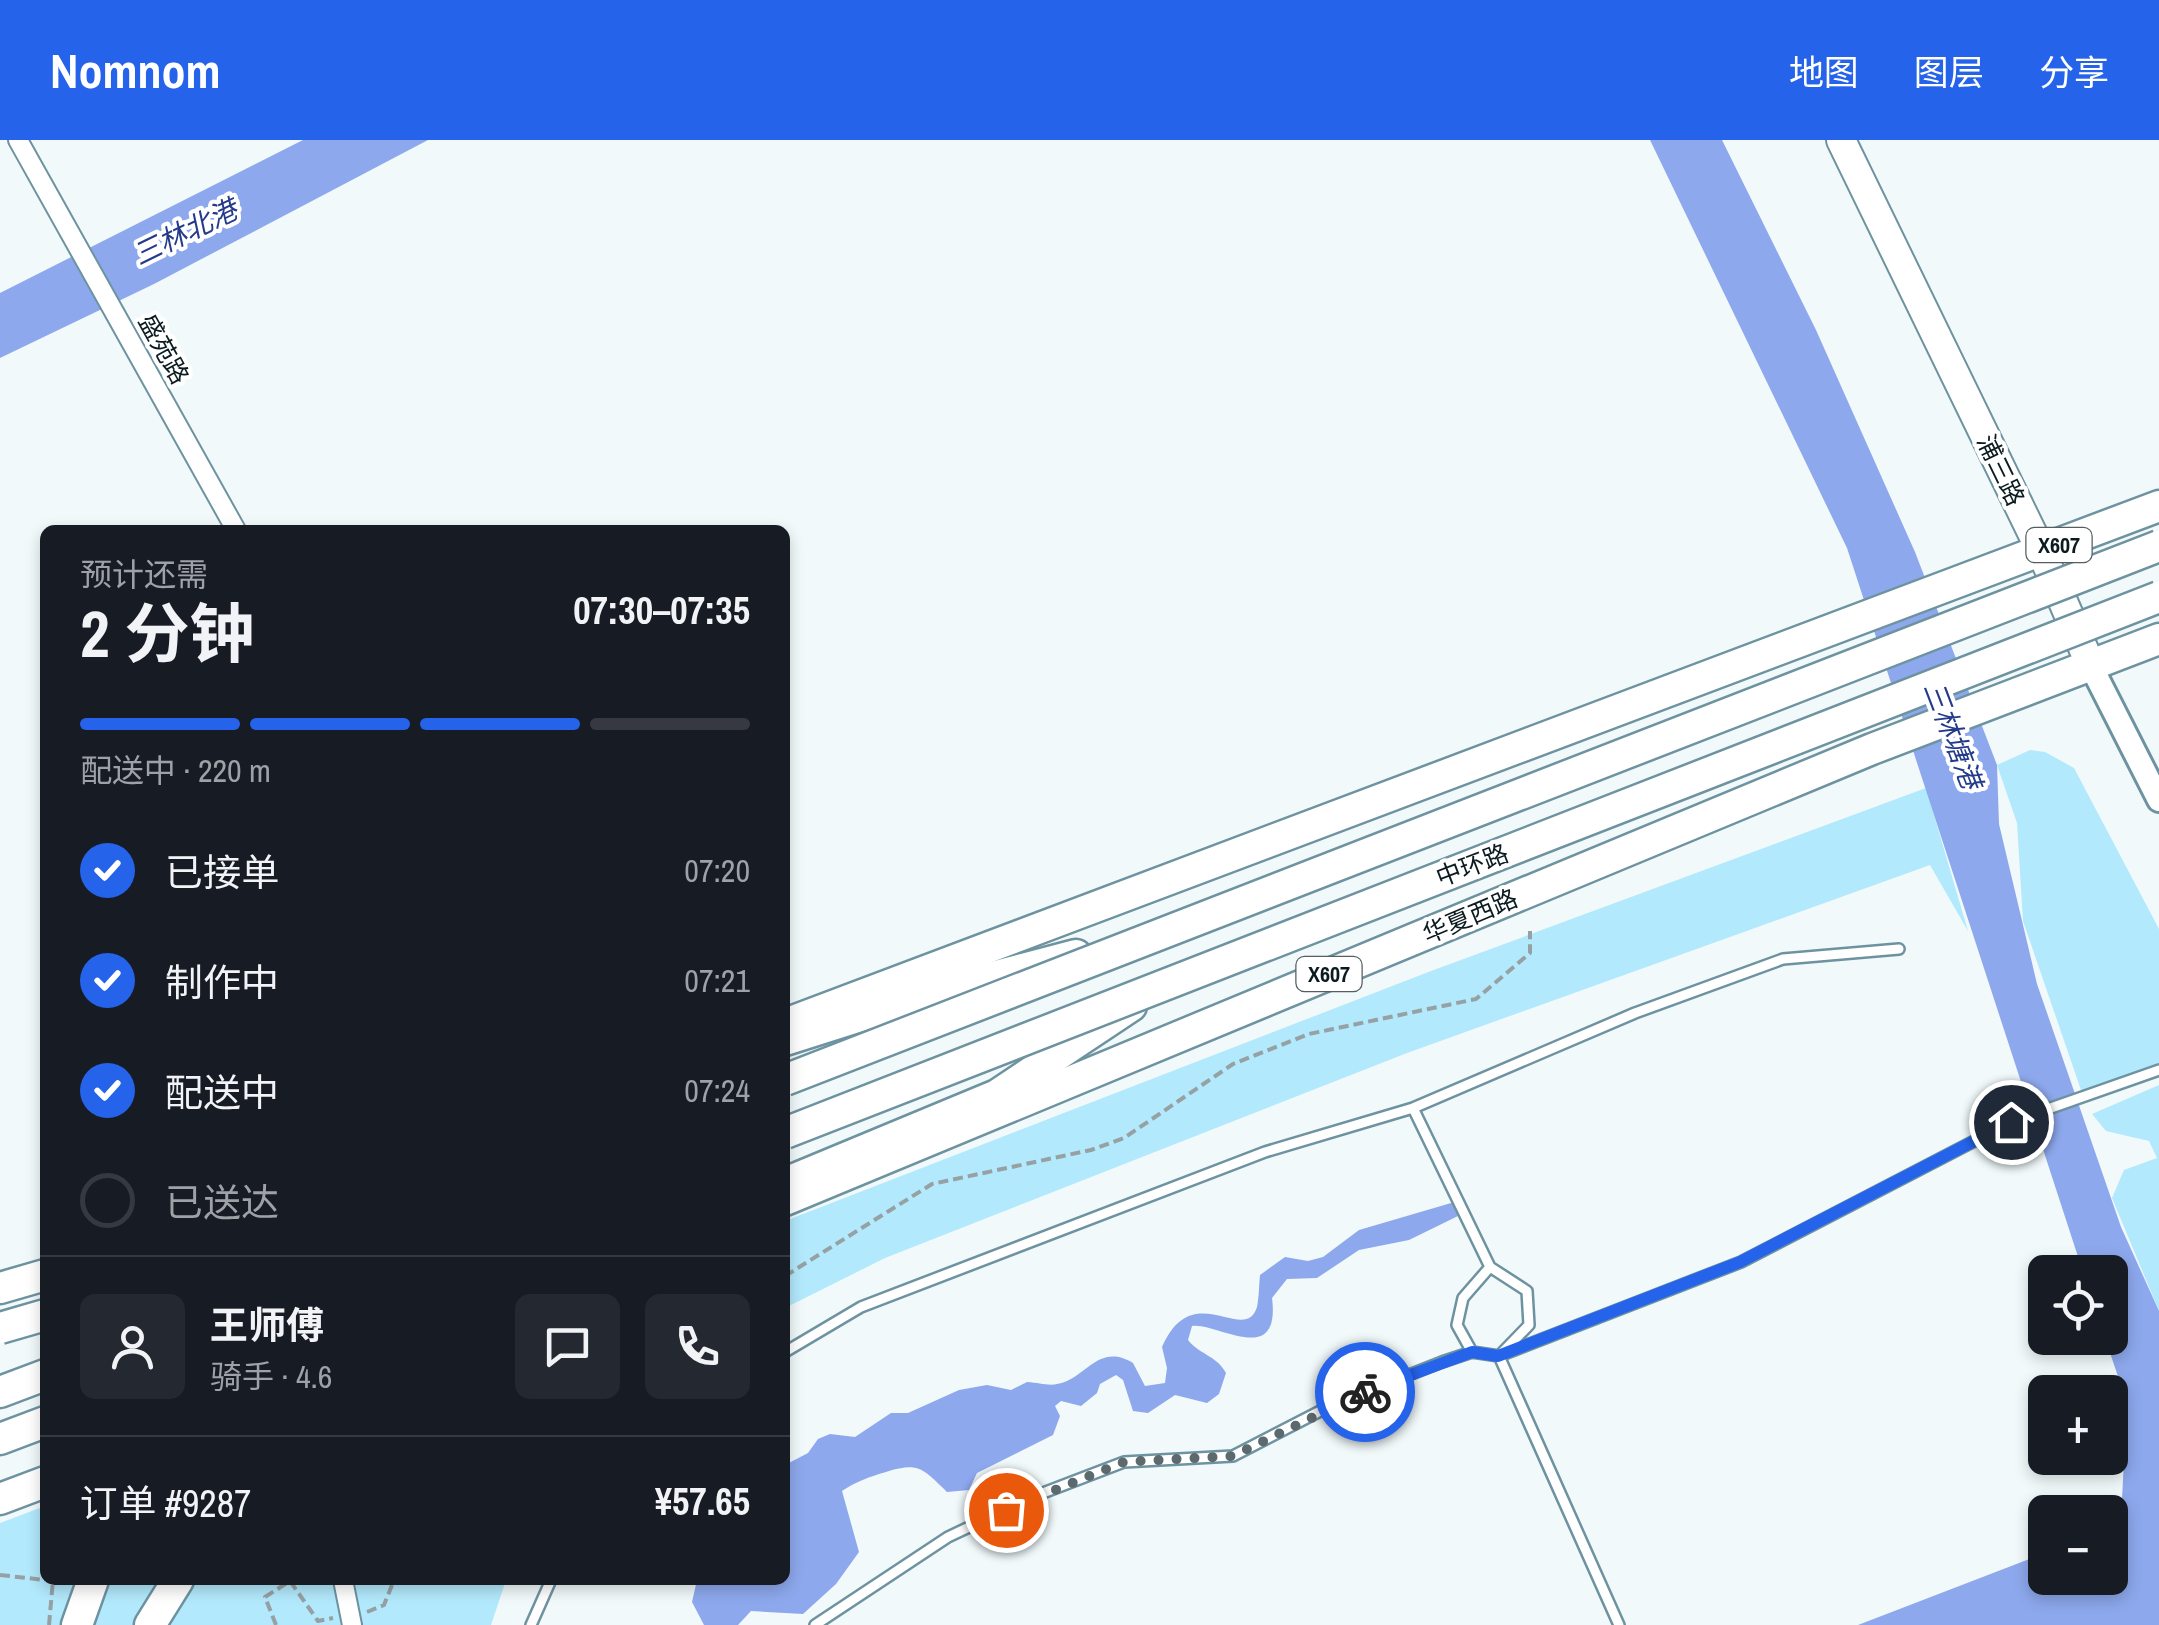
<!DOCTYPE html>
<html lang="zh">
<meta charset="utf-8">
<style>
body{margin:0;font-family:"Archivo Narrow","Noto Sans SC",sans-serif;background:#242831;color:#f1f3f6;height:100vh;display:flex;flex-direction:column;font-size:38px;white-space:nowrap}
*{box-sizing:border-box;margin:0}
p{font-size:32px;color:#9ea1a6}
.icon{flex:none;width:55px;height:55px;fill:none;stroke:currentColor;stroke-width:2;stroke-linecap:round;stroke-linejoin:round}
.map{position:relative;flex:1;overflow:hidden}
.sheet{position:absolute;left:40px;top:385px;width:750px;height:1060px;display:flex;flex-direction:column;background:#171b24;border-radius:15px;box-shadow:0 5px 15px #0003}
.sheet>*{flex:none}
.tools{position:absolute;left:2028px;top:1115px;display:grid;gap:20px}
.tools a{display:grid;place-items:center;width:100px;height:100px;border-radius:15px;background:#171b24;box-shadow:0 5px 15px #0003;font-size:50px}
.pin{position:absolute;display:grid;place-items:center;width:85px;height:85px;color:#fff;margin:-42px;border:5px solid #fff;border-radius:50%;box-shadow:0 2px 10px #0007}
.courier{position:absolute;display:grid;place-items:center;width:100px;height:100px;margin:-50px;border:8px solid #2563eb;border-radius:50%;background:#fff;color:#222;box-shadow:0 2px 12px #0007}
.summary em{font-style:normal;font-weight:700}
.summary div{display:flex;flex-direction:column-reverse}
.summary{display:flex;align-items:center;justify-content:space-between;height:170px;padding:0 40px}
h1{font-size:65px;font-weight:700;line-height:75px}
.bar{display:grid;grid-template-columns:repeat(4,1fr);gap:15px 10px;align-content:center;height:120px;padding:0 40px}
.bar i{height:12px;border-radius:8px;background:#363941}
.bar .active{background:#2563eb}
.bar p{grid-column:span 4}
.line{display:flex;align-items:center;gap:25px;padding:0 40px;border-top:2px solid #363941}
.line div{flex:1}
.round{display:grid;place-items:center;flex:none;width:105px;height:105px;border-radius:15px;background:#242831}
ol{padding:0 40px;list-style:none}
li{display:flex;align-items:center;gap:30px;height:110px}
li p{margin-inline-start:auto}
li .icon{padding:10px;border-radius:50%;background:#2563eb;color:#fff;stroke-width:4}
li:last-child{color:#9ea1a6}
li i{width:55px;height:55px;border:5px solid #363941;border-radius:50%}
header{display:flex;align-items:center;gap:60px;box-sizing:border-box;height:140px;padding:0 50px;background:#2563eb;color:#fff}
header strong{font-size:48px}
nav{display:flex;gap:55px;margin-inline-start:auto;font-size:35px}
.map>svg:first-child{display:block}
.green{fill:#b2e9fc}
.water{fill:#8da8ed}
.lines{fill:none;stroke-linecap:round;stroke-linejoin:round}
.service-casing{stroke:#6e93a0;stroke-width:14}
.minor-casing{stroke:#6e93a0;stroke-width:22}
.tertiary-casing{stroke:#6e93a0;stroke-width:28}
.secondary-casing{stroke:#6e93a0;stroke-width:32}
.primary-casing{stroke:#6e93a0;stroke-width:35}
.trunk-casing{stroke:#6e93a0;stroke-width:35}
.path{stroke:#96a1a4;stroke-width:4;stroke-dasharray:10 5;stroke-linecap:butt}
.service{stroke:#fff;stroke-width:9}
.minor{stroke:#fff;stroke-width:18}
.tertiary{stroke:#fff;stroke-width:22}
.secondary{stroke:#fff;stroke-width:28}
.primary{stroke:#fff;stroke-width:30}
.trunk{stroke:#fff;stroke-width:30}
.trunk-bridge-casing{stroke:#6e93a0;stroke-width:35;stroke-linecap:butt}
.trunk-bridge{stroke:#fff;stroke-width:30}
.done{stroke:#5c696d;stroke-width:10;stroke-dasharray:0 18}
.route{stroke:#2563eb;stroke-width:12}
.labels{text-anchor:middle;stroke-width:8;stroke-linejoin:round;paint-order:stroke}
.shield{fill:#fff;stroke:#555f63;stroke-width:2.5}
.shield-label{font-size:22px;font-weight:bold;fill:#0c1b20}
.street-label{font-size:25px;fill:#0c1b20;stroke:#fff}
.water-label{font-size:28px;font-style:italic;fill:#243b8b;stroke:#fff}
</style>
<header>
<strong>Nomnom</strong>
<nav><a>地图</a><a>图层</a><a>分享</a></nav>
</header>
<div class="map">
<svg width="2159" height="1485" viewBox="0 0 2159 1485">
<rect width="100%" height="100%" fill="#f1f9fb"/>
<path class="green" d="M2030,610L2045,612L2074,628L2159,789V923L2082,953L2023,781L2017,683L1997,625Z
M1926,648L1968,791L1930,725L1407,913L885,1118L785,1168V1081L1431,831Z
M2159,945V1171L2112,1058L2124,1030L2157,1018L2149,1001L2106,991L2092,974Z
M45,1366V1440H506L491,1485H0V1383Z"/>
<path class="water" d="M303,0H428L154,144L0,218V153Z
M1650,0H1722L1816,190L1915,412L1997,625L1999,684L2037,844L2121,1087L2159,1171V1485H1858L2045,1413V1438H2110V1372H2103L2122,1359L2127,1263L2105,1198H2110V1132H2083L1847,408Z
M1458,1061V1076L1409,1100L1359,1110L1317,1138L1287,1139L1272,1158C1281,1229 1216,1182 1192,1186L1188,1200C1200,1215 1216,1215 1226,1233L1219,1254L1207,1263L1175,1255L1148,1273L1133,1271L1123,1240L1116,1235L1100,1244L1097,1253L1081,1266L1061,1261L1055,1266L1060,1276L1053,1295L977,1333L969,1350L947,1352C922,1328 919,1322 886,1332C869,1337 857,1341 842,1351L859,1412L836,1444L803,1474L751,1471L738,1485H704L692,1462L697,1440H785V1325L808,1313L818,1299L830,1294L855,1297L891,1273H908L959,1250L987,1245L1011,1250L1027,1242C1043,1243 1051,1248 1067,1241C1088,1232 1102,1204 1133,1223L1145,1246L1165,1243L1167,1228L1162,1207C1193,1136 1245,1206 1257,1167C1259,1158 1259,1145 1260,1135L1285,1117L1308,1121L1323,1117L1359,1090Z"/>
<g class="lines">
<g class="service-casing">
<path id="service" d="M1413,968L1490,1127L1527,1151L1529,1185L1499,1216L1741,1122L2011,982L2159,930
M785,1212L861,1167L1265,1012L1413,968L1635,873L1783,819L1899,809
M1472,1212L1457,1185L1463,1158L1490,1127
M531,1485L551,1440
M815,1485L948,1397L1035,1356L1124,1322L1233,1316L1330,1266L1442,1222L1472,1212L1499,1216L1619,1485"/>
</g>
<g class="minor-casing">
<path id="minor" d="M18,0L236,390
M343,1440L352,1485"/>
</g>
<g class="tertiary-casing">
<path id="tertiary" d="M2091,526L2159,660"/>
</g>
<g class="secondary-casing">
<path id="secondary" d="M1841,0L2041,411L2091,526"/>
</g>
<g class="primary-casing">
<path id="primary" d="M785,884L2159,366
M785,1060L1872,609L2159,499
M0,1359L45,1342"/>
</g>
<g class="trunk-casing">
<path id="trunk" d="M785,900L936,852L1076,815
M785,1043L997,955L1131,866
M0,1148L45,1135
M0,1252L45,1235
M0,1299L45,1282
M77,1485L93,1440
M150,1485L178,1440"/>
</g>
<path class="path" d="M785,1136L932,1044L1091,1010L1124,998L1233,924L1309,894L1476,859L1530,813V791
M0,1435L45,1440
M367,1472L384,1465L394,1440
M49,1485L53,1440
M276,1485L265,1457L290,1441L318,1481L333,1478"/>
<use href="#service" class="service"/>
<use href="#minor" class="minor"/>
<use href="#tertiary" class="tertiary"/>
<use href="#secondary" class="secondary"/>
<use href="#primary" class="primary"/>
<use href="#trunk" class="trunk"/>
<g class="trunk-bridge-casing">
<path id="trunk-bridge" d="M785,940L2159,406
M785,993L2159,457
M0,1188L45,1175"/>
</g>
<use href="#trunk-bridge" class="trunk-bridge"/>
</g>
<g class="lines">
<path class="done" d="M1006,1370L1124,1322L1233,1316L1365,1252"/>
<path class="route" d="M1365,1252L1472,1212L1498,1216L1740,1122L2011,982"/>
</g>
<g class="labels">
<g class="shield">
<rect x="2026.5" y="388" width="65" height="34" rx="8"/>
<rect x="1296.5" y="817" width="65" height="34" rx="8"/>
</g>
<g class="shield-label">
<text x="2059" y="413">X607</text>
<text x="1329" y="842">X607</text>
</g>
<g class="street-label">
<text transform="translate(164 209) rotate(61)" y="9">盛苑路</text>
<text transform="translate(2001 330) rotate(64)" y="9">浦三路</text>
<text transform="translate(1472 725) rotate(-21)" y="9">中环路</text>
<text transform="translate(1470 776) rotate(-23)" y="9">华夏西路</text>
</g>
<g class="water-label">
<text transform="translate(185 92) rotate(-26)" y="10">三林北港</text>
<text transform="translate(1953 595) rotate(69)" y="10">三林塘港</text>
</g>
</g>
</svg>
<div class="tools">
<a><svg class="icon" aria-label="locate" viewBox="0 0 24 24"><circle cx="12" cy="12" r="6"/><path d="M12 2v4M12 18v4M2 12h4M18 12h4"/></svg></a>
<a>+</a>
<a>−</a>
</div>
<div class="pin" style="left:1006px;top:1370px;background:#ea580c"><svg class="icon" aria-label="bag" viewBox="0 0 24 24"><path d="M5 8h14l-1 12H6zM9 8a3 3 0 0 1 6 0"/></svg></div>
<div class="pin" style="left:2011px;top:982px;background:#1f2937"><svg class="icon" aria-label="home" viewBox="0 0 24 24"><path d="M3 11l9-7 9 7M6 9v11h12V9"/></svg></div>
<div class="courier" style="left:1365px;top:1252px"><svg class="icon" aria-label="bike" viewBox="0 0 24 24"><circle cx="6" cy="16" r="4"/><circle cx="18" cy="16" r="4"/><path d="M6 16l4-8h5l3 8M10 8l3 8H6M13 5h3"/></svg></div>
<section class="sheet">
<div class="summary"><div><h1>2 分钟</h1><p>预计还需</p></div><em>07:30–07:35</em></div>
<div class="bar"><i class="active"></i><i class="active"></i><i class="active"></i><i></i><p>配送中 · 220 m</p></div>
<ol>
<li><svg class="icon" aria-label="check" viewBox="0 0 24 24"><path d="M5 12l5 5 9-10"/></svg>已接单<p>07:20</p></li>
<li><svg class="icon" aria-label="check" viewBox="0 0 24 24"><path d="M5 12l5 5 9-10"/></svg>制作中<p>07:21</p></li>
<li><svg class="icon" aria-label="check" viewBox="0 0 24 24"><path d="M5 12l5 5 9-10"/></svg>配送中<p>07:24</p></li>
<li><i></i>已送达</li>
</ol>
<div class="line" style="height:180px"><a class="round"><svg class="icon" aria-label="person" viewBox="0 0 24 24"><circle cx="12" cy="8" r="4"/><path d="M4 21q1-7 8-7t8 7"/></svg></a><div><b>王师傅</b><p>骑手 · 4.6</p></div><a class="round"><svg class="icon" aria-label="chat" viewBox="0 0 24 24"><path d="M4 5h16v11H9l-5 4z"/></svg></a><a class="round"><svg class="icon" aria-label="phone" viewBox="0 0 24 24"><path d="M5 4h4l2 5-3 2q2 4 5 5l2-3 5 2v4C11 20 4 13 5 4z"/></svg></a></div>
<div class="line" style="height:130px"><div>订单 #9287</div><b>¥57.65</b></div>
</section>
</div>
